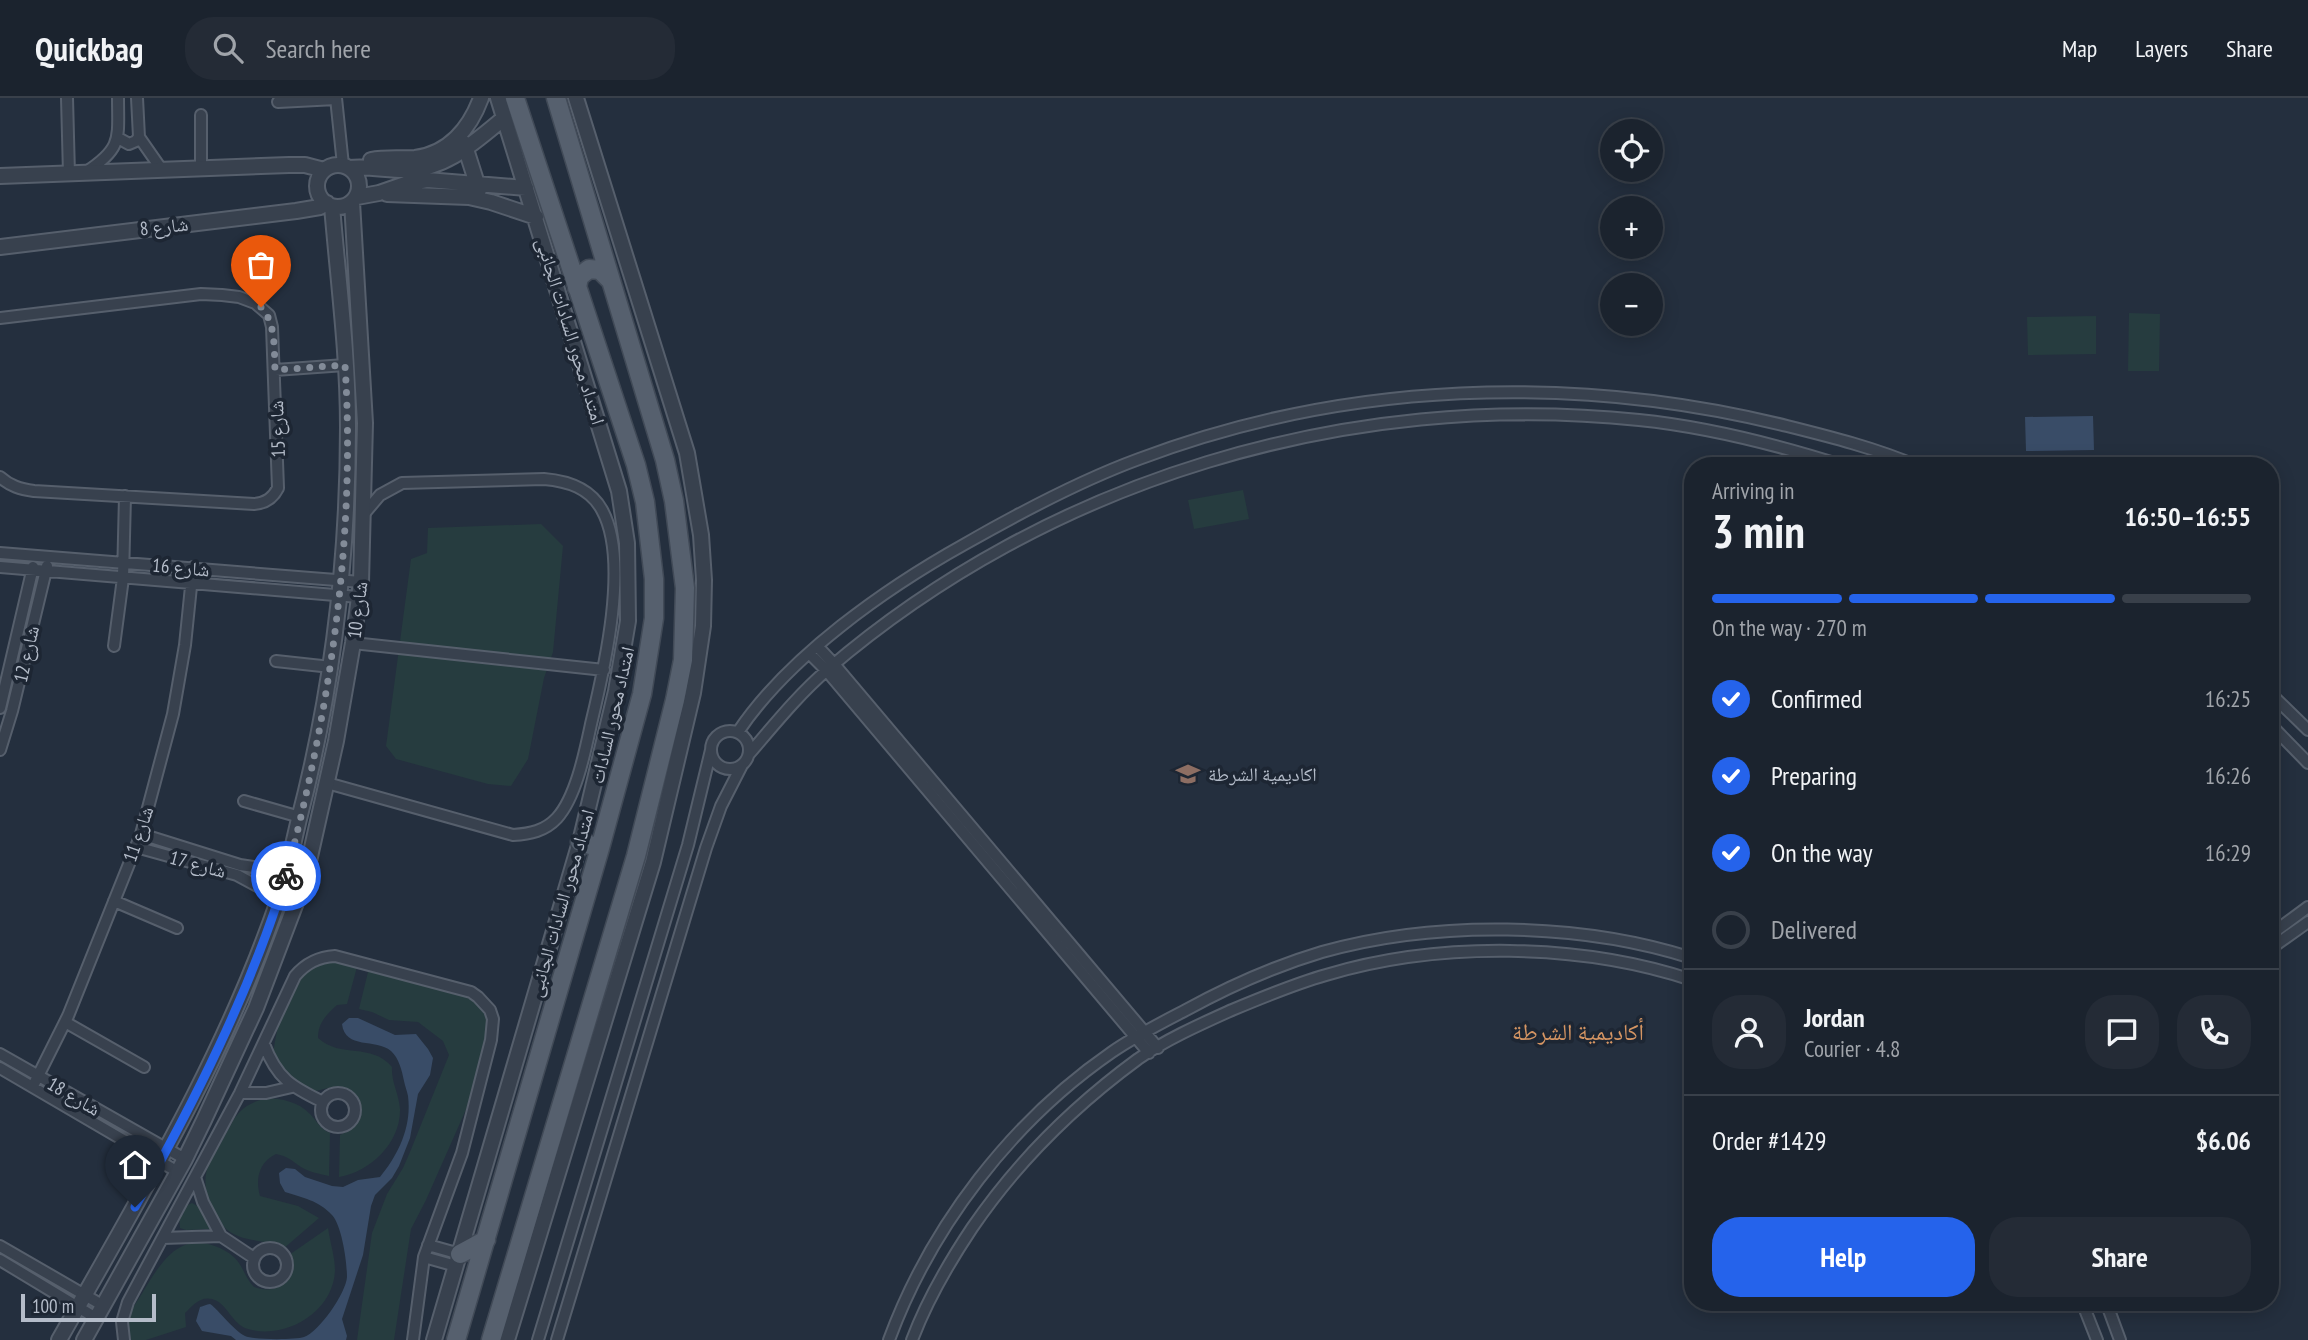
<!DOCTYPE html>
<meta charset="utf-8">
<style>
body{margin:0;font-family:"PT Sans Narrow","Noto Naskh Arabic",sans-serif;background:#242b36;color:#f1f3f6;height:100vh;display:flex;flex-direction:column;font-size:26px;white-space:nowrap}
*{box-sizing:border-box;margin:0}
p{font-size:23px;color:#a0a4aa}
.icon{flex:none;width:38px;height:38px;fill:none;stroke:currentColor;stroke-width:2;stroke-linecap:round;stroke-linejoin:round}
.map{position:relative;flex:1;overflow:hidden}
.side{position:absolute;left:1684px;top:359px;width:595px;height:854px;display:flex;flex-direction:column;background:#1b232e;border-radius:28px;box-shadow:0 4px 18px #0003,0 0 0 2px #39404a}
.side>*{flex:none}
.controls{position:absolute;left:1600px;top:21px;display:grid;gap:14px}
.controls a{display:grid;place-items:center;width:63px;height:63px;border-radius:50%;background:#1b232e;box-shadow:0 4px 18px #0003,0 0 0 2px #39404a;font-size:35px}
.scale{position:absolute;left:21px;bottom:18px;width:135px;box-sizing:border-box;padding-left:7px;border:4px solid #b4bcc9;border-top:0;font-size:19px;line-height:24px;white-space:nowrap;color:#b4bcc9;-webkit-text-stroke:5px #1d2633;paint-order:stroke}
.pin{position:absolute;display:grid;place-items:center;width:60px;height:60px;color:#fff;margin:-72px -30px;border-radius:50% 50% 50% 0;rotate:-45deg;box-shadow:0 0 7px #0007}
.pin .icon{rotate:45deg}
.courier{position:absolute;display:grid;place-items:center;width:70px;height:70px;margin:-35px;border:5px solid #2563eb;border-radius:50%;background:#fff;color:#222;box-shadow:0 2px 9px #0007}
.summary em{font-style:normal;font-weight:700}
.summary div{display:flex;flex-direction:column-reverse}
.summary{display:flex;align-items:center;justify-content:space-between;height:119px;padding:0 28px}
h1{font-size:46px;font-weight:700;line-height:52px}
.bar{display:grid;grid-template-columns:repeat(4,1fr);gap:10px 7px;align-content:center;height:84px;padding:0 28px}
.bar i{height:9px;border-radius:5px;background:#39404a}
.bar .selected{background:#2563eb}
.bar p{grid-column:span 4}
.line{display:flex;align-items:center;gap:18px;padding:0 28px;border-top:2px solid #39404a}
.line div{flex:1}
.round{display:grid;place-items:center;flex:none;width:74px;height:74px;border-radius:28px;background:#242b36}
ol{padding:0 28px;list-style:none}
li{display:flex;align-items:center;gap:21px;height:77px}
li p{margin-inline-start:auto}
li .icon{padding:7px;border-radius:50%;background:#2563eb;color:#fff;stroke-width:4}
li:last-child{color:#a0a4aa}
li i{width:38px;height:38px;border:4px solid #39404a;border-radius:50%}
.action{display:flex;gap:14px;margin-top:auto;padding:14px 28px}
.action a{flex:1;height:80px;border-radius:28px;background:#2563eb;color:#fff;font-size:28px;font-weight:700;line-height:80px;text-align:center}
.action a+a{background:#242b36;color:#f1f3f6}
header{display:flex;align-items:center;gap:42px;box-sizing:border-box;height:98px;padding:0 35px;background:#1b232e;border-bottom:2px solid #39404a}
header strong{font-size:33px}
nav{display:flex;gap:38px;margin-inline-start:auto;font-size:24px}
.search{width:490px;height:63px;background:#242b36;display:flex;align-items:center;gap:18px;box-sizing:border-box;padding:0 24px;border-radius:28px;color:#a0a4aa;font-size:26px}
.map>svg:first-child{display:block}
.green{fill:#263c3f}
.water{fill:#394c67}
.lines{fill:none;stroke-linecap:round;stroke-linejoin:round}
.minor-casing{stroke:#565f6c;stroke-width:14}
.tertiary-casing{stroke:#565f6c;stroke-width:18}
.primary-casing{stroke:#414a57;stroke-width:21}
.minor{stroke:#38414e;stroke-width:10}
.tertiary{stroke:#38414e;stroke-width:14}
.primary{stroke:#56606e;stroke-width:18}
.done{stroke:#828b98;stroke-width:7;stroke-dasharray:0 12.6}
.route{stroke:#2563eb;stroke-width:9}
.labels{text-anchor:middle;stroke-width:7;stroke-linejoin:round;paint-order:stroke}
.street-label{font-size:19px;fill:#b4bcc9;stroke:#1d2633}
.poi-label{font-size:19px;fill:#b4bcc9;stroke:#1d2633;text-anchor:start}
.quarter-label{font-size:23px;fill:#d59563;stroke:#1d2633}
</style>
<header>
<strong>Quickbag</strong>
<div class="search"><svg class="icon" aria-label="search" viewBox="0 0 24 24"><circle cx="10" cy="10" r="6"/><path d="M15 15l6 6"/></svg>Search here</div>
<nav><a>Map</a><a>Layers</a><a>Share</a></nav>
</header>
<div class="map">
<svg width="2308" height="1242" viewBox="0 0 2308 1242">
<rect width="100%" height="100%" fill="#242f3e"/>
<path class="green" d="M2129,215L2160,216L2159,273H2128Z
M2096,218V256L2028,257L2027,219Z
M1243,392L1249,421L1194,431L1188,402Z
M541,426L563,448L553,554L544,580L528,661L511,688L488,686L396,661L386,648L411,461L427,455L428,430Z
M333,864L357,869L347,906L337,907C326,917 318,925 318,940C341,961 371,944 392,969C391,984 399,996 400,1011C401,1044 371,1074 339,1079L340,1037C344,1035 350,1032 354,1028C365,1016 359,996 344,990C335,986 320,993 311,994L287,979L273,956C278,920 290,869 333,864Z
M369,870L456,892L477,902L490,925L479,982L426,1102L411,1131L394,1242H357L372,1135L387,1096L403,1070L410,1054L449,957L443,943L418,924L389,922L372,914L359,911Z
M268,1000C283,1001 299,1004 310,1016C317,1023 320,1031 330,1035L329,1078C320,1076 309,1074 301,1069C292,1063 288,1058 276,1056C259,1064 255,1081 260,1098L298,1108L319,1120L283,1151C263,1139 240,1146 223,1128C209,1114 200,1085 209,1066C212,1059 218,1051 222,1043C235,1019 239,1006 268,1000Z
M192,1105L199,1109L212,1131L186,1132L180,1130L179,1117H183L184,1109Z
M328,1130C330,1144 335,1159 335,1173C333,1214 286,1242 248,1231C231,1226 228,1205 212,1201C200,1198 192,1208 185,1215L186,1229L146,1242H129C128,1235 127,1227 129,1220C131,1211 139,1201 144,1192C162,1163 180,1132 220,1150C245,1162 240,1174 254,1189C277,1198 300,1181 289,1157Z"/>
<path class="water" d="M2093,318L2094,352L2026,353L2025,319Z
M349,920H358L395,937L416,936L428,951L433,960L430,977L418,996L410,1040L399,1068L392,1080L375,1097L371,1108L363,1157L342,1221L347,1238L346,1242H236L231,1238L202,1233L196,1223L200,1209C202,1209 207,1206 210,1206C214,1207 234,1233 245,1238C253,1242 295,1242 304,1239C319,1234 346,1195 347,1179C347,1164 342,1128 332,1117C318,1102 303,1100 285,1094L280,1085L279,1075L286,1070L295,1071L305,1079L332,1088L343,1089L358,1082L380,1079C398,1057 412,1029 408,998C407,993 405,988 404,983C402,973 399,960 391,953C376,940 345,952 342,926Z"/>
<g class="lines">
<g class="minor-casing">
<path id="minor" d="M67,0L69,76
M137,0L139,39L162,72
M336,0L343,67
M278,4L336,1
M118,40L129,46L136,43L139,39
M201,71V17
M86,74C123,50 118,40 118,0
M0,220L201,196L222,197L239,199L255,205L269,217L272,229L278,390C273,400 266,405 254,406L34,393C20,391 10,388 0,379
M275,272L345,267
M0,455L361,484
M0,469L359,499
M353,545L604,572
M114,548L123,480L125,398
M818,549L834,566L1158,950
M810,556L826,572L1149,955
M276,563L331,569
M2270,595L2308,632
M0,610L33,469
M2270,626L2308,665
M711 652a19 19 0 1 1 38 0a19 19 0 1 1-38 0Z
M738,634C789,558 886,490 965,446C1021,414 1079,383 1139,361C1345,283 1574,275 1787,328C1831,339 1875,350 1917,368
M0,652L12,613L47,468
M749,656C774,627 798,597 827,572C1049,381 1348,292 1639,322C1708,329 1778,347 1844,368
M327,685L513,737C530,736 545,733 557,720C576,699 585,654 591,626C604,572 630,462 602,412C590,390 568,383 544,381L402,385L380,397L363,417
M244,703L300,719
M141,736L240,767L276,772L305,781
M136,749L237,777L272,796L298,804
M114,803L177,830
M2270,837L2308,809
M2270,851L2308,824
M65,924L144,969
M264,946C277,981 292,989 323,1004
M0,956L185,1061
M0,970L178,1074
M33,988L68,918L141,736L173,616L185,547L193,469
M321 1012a17 17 0 1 1 34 0a17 17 0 1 1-34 0Z
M240,995H266L292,989
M195,1079L203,1104L221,1138L254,1160
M163,1140L221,1138
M428,1147L460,1156
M0,1148L102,1207
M253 1167a17 17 0 1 1 34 0a17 17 0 1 1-34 0Z
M424,1159L456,1168
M0,1162L96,1220
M2082,1204L2097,1242
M2106,1204L2120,1242
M124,1242L122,1224L128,1204L240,995L295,878C306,865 318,859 335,858L471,894L478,899L490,912L493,921L491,942L462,1055L424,1159L413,1242
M538,1242L688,747L711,652
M557,1242L706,750L721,708L742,667
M889,1242C931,1128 1012,1023 1112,954C1135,938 1161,925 1186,912C1228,889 1275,868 1322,854C1435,822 1580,824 1692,860
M912,1242C927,1202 948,1166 972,1130C1017,1064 1074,1008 1138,961C1167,941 1201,926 1232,912C1263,899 1294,886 1326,877C1439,843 1581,845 1692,882"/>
</g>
<g class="tertiary-casing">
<path id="tertiary" d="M464,45L479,92
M371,62C386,59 401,61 415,60C449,56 470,30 481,0
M317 88a21 21 0 1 1 42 0a21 21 0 1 1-42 0Z
M349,70C368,68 386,72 404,72C444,73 475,44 504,20
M0,78L289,67H305L324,72
M387,96L469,99L491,104L536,119
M357,99L379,95L405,86L427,82L526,90
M0,149L296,113L320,109L327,105
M59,1242C141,1097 227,955 280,797C288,772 293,746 299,721C332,594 348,460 348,329C348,256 338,181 332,108
M84,1242L185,1061L204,1022L256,910L305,781L336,643L353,545L361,484L365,325L352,104
M434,1242L580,744L616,593L628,523L627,445L619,393L498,0
M507,1242L653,764L693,595L703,528L704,482L701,437L687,355L576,0"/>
</g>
<g class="primary-casing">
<path id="primary" d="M577,190L579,179L589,171L600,172L609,181
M580,744L600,750
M460,1156L486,1142
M456,1242L600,750L642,596L654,520V481L645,404L636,367L515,0
M491,1242L636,758L675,602L683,562L685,490L674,403L665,362L556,0"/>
</g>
<use href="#minor" class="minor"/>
<use href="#tertiary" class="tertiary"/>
<use href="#primary" class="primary"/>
</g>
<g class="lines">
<path class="done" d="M261,209C276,225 274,251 275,272L345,267C356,438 330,613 286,778"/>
<path class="route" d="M135,1109C195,1003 250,894 286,778"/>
</g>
<defs>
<g id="university-bare" transform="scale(1.89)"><path d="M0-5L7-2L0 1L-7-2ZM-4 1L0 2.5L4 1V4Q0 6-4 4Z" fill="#8d6e63" stroke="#1d2633" stroke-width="2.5" paint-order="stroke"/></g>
</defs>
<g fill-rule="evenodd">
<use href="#university-bare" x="1188" y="676"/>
</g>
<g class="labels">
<g class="street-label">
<text transform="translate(164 128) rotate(-6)" y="7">شارع 8</text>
<text transform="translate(571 233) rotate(73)" y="7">امتداد محور السادات الجانبى</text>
<text transform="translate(277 331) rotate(-92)" y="7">شارع 15</text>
<text transform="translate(181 469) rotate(5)" y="7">شارع 16</text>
<text transform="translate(357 512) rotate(-83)" y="7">شارع 10</text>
<text transform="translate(26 556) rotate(-77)" y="7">شارع 12</text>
<text transform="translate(612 617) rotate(-77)" y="7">امتداد محور السادات</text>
<text transform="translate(138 736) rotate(-71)" y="7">شارع 11</text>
<text transform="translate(198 766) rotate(15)" y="7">شارع 17</text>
<text transform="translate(561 805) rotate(-74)" y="7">امتداد محور السادات الجانبى</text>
<text transform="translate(74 998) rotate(30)" y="7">شارع 18</text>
</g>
<g class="poi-label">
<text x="1208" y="683">اكاديمية الشرطة</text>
</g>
<g class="quarter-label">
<text x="1578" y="942">أكاديمية الشرطة</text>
</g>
</g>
</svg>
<div class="controls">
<a><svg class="icon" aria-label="locate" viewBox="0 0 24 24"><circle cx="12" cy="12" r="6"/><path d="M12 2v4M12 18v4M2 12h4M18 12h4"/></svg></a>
<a>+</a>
<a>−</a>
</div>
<div class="scale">100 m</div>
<div class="pin" style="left:261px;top:209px;background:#ea580c"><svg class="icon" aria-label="bag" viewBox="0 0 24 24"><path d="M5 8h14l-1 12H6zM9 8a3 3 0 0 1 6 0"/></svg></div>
<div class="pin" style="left:135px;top:1109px;background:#1f2937"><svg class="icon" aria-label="home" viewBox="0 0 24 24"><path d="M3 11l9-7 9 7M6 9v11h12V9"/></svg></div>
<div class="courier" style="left:286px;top:778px"><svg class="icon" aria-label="bike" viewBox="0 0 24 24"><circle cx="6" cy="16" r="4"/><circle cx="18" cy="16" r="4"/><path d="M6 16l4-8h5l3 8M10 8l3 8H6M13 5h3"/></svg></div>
<section class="side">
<div class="summary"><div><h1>3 min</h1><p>Arriving in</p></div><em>16:50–16:55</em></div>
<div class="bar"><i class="selected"></i><i class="selected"></i><i class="selected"></i><i></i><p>On the way · 270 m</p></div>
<ol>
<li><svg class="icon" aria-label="check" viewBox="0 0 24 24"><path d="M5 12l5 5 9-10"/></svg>Confirmed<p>16:25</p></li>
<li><svg class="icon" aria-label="check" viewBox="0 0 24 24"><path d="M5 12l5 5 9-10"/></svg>Preparing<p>16:26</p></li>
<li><svg class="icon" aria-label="check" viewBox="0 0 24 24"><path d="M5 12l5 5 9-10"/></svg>On the way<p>16:29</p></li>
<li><i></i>Delivered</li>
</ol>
<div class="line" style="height:126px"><a class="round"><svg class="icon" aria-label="person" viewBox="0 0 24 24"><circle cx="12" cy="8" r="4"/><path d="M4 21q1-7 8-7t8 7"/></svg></a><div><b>Jordan</b><p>Courier · 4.8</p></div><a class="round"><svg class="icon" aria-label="chat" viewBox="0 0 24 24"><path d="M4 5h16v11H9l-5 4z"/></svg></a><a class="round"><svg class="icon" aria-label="phone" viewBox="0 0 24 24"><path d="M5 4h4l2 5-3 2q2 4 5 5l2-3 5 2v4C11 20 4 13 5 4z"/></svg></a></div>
<div class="line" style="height:91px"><div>Order #1429</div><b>$6.06</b></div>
<div class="action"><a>Help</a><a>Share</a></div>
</section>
</div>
